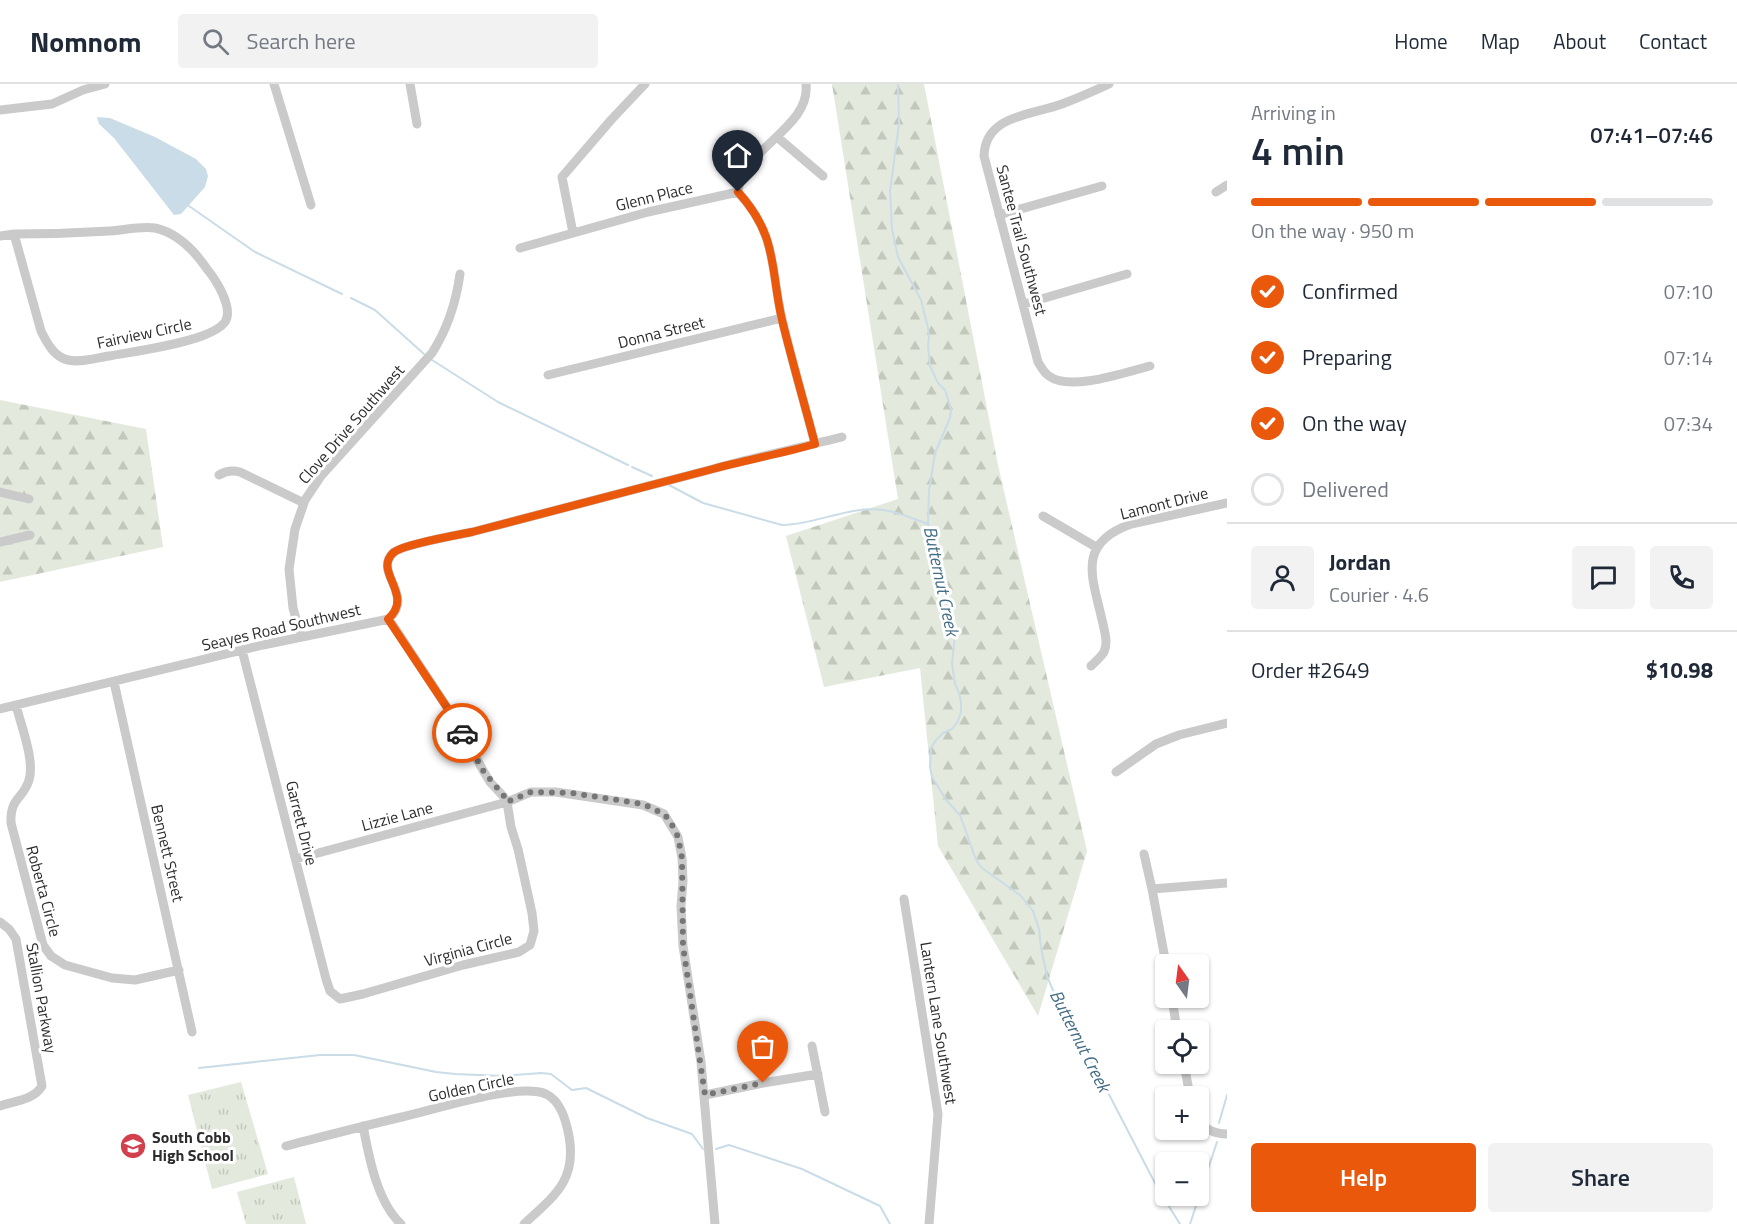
<!DOCTYPE html>
<meta charset="utf-8">
<style>
body{margin:0;font-family:"Titillium Web",sans-serif;background:#f2f2f3;color:#1f2937;height:100vh;display:flex;flex-direction:column;font-size:22px;white-space:nowrap}
*{box-sizing:border-box;margin:0}
p{font-size:20px;color:#747a83}
.icon{flex:none;width:33px;height:33px;fill:none;stroke:currentColor;stroke-width:2;stroke-linecap:round;stroke-linejoin:round}
.map{position:relative;flex:1;overflow:hidden}
.details{display:flex;flex-direction:column;background:#fff;width:510px}
.details>*{flex:none}
.needle{width:39px;rotate:346deg}
.controls{position:absolute;left:1155px;top:870px;display:grid;gap:12px}
.controls a{display:grid;place-items:center;width:54px;height:54px;border-radius:6px;background:#fff;box-shadow:0 2px 4px #0004;font-size:30px}
.pin{position:absolute;display:grid;place-items:center;width:51px;height:51px;color:#fff;margin:-62px -26px;border-radius:50% 50% 50% 0;rotate:-45deg;box-shadow:0 0 6px #0007}
.pin .icon{rotate:45deg}
.courier{position:absolute;display:grid;place-items:center;width:60px;height:60px;margin:-30px;border:4px solid #ea580c;border-radius:50%;background:#fff;color:#222;box-shadow:0 2px 8px #0007}
.headline em{font-style:normal;font-weight:600}
.headline div{display:flex;flex-direction:column-reverse}
.headline{display:flex;align-items:center;justify-content:space-between;height:102px;padding:0 24px}
h1{font-size:39px;font-weight:600;line-height:45px}
.bar{display:grid;grid-template-columns:repeat(4,1fr);gap:9px 6px;align-content:center;height:72px;padding:0 24px}
.bar i{height:8px;border-radius:4px;background:#e0e1e3}
.bar .current{background:#ea580c}
.bar p{grid-column:span 4}
.line{display:flex;align-items:center;gap:15px;padding:0 24px;border-top:2px solid #e0e1e3}
.line div{flex:1}
.round{display:grid;place-items:center;flex:none;width:63px;height:63px;border-radius:6px;background:#f2f2f3}
ol{padding:0 24px;list-style:none}
li{display:flex;align-items:center;gap:18px;height:66px}
li p{margin-inline-start:auto}
li .icon{padding:6px;border-radius:50%;background:#ea580c;color:#fff;stroke-width:4}
li:last-child{color:#747a83}
li i{width:33px;height:33px;border:3px solid #e0e1e3;border-radius:50%}
.primary-button{display:flex;gap:12px;margin-top:auto;padding:12px 24px}
.primary-button a{flex:1;height:69px;border-radius:6px;background:#ea580c;color:#fff;font-size:24px;font-weight:600;line-height:69px;text-align:center}
.primary-button a+a{background:#f2f2f3;color:#1f2937}
header{display:flex;align-items:center;gap:36px;box-sizing:border-box;height:84px;padding:0 30px;background:#fff;border-bottom:2px solid #e0e1e3}
header strong{font-size:28px}
nav{display:flex;gap:33px;margin-inline-start:auto;font-size:21px}
.search{width:420px;height:54px;background:#f2f2f3;display:flex;align-items:center;gap:15px;box-sizing:border-box;padding:0 21px;border-radius:6px;color:#747a83;font-size:22px}
main{display:flex;flex:1;min-height:0}
.map>svg:first-child{display:block}
.grass{fill:url(#grass-tufts)}
.forest{fill:url(#forest-firs)}
.water{fill:#cadce7}
.lines{fill:none;stroke-linecap:round;stroke-linejoin:round}
.stream{stroke:#cadce7;stroke-width:2}
.minor{stroke:#cacaca;stroke-width:9}
.done{stroke:#767676;stroke-width:6;stroke-dasharray:0 10.8}
.route{stroke:#ea580c;stroke-width:8}
.labels{text-anchor:middle;stroke-width:6;stroke-linejoin:round;paint-order:stroke}
.street-label{font-size:16px;fill:#2d2d2d;stroke:#fff}
.poi-label{font-size:16px;font-weight:bold;fill:#2d2d2d;stroke:#fff;text-anchor:start}
.water-label{font-size:18px;font-style:italic;fill:#446d86;stroke:#fff}
</style>
<header>
<strong>Nomnom</strong>
<div class="search"><svg class="icon" aria-label="search" viewBox="0 0 24 24"><circle cx="10" cy="10" r="6"/><path d="M15 15l6 6"/></svg>Search here</div>
<nav><a>Home</a><a>Map</a><a>About</a><a>Contact</a></nav>
</header>
<main>
<div class="map">
<svg width="1227" height="1140" viewBox="0 0 1227 1140">
<defs>
<pattern id="grass-tufts" width="24" height="20" patternUnits="userSpaceOnUse" patternTransform="scale(1.5)"><rect width="24" height="20" fill="#e3e9dc"/><path d="M3 7l-1-3M5 7V3M7 7l1-3M15 17l-1-3M17 17v-4M19 17l1-3" fill="none" stroke="#c3c8bd"/></pattern>
<pattern id="forest-firs" width="22" height="20" patternUnits="userSpaceOnUse" patternTransform="scale(1.5)"><rect width="22" height="20" fill="#e3e9dc"/><path d="M5 1l3.5 6h-7zM16 11l3.5 6h-7z" fill="#c3c8bd"/></pattern>
</defs>
<rect width="100%" height="100%" fill="#fff"/>
<path class="grass" d="M241,998L268,1090L212,1105L188,1011Z
M294,1093L306,1140H246L237,1108Z"/>
<path class="forest" d="M832,0H924L998,381L1087,767L1038,932L938,762L920,584L824,603L786,452L898,415Z
M0,316L146,345L163,463L0,498Z"/>
<path class="water" d="M97,33L110,34L155,53L196,75L206,85L208,92L205,103L181,130L174,131L114,54L99,40Z"/>
<g class="lines">
<path class="stream" d="M898,0L899,40L890,107L892,145L898,173L921,216L928,244L929,253L928,262L930,282L938,299L945,306L951,325L950,334L935,369L929,407L928,440L937,472L936,477L955,551L952,580L955,600L959,609L961,618V628L958,637L952,645L943,649L936,656L931,664L930,683L932,693L947,717L960,731L976,776L982,784L1021,812L1033,827L1039,845L1041,864L1047,892L1062,928L1101,995L1158,1105L1180,1140
M189,122L255,168L342,210
M351,214L375,226L424,270
M432,276L498,318L628,381
M632,383L652,392
M669,401L703,419L782,441C815,441 850,421 883,426C899,428 913,435 928,440
M199,984L320,971H354L436,988L455,990L503,992L541,989L551,990L572,1006L586,1004L647,1034L692,1050L703,1065
M1219,1039L1227,1011
M716,1065L729,1061L802,1085L880,1122L890,1140
M1190,1140L1217,1058"/>
<path class="minor" d="M274,0L311,121
M410,0L417,40
M1109,0C1094,7 1078,14 1062,20C1032,31 985,31 984,72L1038,278C1041,283 1044,289 1049,292C1070,308 1126,288 1150,282
M0,26L52,20L83,6L105,0
M777,53L823,92
M738,108C778,152 770,183 782,235C792,277 804,318 815,360
M738,108C741,65 811,44 806,0
M1216,108L1227,101
M999,131L1102,102
M573,149L562,93L611,36L645,0
M0,152L14,150C46,150 78,149 110,147C124,146 141,142 155,144C178,149 194,166 207,185C216,196 234,224 225,238C220,245 210,249 202,252C174,262 138,267 109,272C96,274 81,279 68,276C54,273 47,259 41,247L14,150
M520,164L648,128L738,108
M1024,220L1127,190
M548,291L782,234
M219,391C226,387 232,386 240,388L304,419
M0,408L29,415
M1043,432L1096,463
M0,458L30,451
M389,535C415,511 373,488 393,469C401,461 457,451 472,448C551,427 630,406 709,386C753,374 798,364 842,353
M301,552L293,524L289,485L295,445L305,416L321,392L432,269C448,244 456,219 460,190
M242,566L326,895L330,907L340,915L363,910L463,881L519,868L530,861L534,847L532,829L518,765L511,743L507,718L503,712L490,698L484,688L454,634L389,535
M1091,582C1095,578 1101,573 1104,568C1108,559 1105,549 1103,540C1093,494 1075,460 1131,440L1227,419
M114,598C139,715 167,831 192,948
M16,621C21,642 35,676 29,696C23,716 10,713 11,739L43,861L51,872L65,881L112,894L135,896L179,886
M0,625L263,561L389,535
M1116,688L1156,660L1179,651L1227,639
M1144,770L1152,805L1166,880
M296,775L507,718L531,708H556L643,721L664,730L678,753L682,774L683,797L681,822L683,862L701,978L715,1140
M1152,805L1227,799
M904,815L938,1030L929,1140
M0,838L9,845L16,855L42,1002C34,1016 14,1017 0,1022
M1172,914L1177,946
M812,962L825,1028
M1184,980L1190,1012
M705,1011L763,999L818,990
M1198,1037C1206,1046 1215,1050 1227,1050
M363,1042C369,1073 377,1118 401,1140
M286,1062C325,1052 363,1042 402,1033C434,1026 518,998 546,1010C561,1017 566,1037 569,1052C577,1097 554,1112 524,1140"/>
</g>
<g class="lines">
<path class="done" d="M462,649L484,688L504,712L507,718L531,708L572,709L643,720L664,730L670,737L678,753L682,774L683,862L705,1011L763,999"/>
<path class="route" d="M462,649L454,634L388,535C415,511 373,488 393,469C400,461 458,451 472,448C551,427 630,406 709,386C745,376 780,370 815,360C804,318 792,277 782,236C770,183 778,152 738,108"/>
</g>
<defs>
<g id="school-disc" transform="scale(1.35)"><circle r="9.5" fill="#d3404d" stroke="#fff"/><path d="M0-5L7-2L0 1L-7-2ZM-4 1L0 2.5L4 1V4Q0 6-4 4Z" fill="#fff"/></g>
</defs>
<g fill-rule="evenodd">
<use href="#school-disc" x="133" y="1062"/>
</g>
<g class="labels">
<g class="street-label">
<text transform="translate(654 112) rotate(-14)" y="6">Glenn Place</text>
<text transform="translate(1022 156) rotate(75)" y="6">Santee Trail Southwest</text>
<text transform="translate(661 248) rotate(-14)" y="6">Donna Street</text>
<text transform="translate(144 249) rotate(-12)" y="6">Fairview Circle</text>
<text transform="translate(351 340) rotate(-49)" y="6">Clove Drive Southwest</text>
<text transform="translate(1164 419) rotate(-14)" y="6">Lamont Drive</text>
<text transform="translate(281 543) rotate(-13)" y="6">Seayes Road Southwest</text>
<text transform="translate(397 732) rotate(-15)" y="6">Lizzie Lane</text>
<text transform="translate(302 739) rotate(76)" y="6">Garrett Drive</text>
<text transform="translate(168 769) rotate(77)" y="6">Bennett Street</text>
<text transform="translate(44 807) rotate(75)" y="6">Roberta Circle</text>
<text transform="translate(468 865) rotate(-15)" y="6">Virginia Circle</text>
<text transform="translate(42 914) rotate(80)" y="6">Stallion Parkway</text>
<text transform="translate(939 939) rotate(81)" y="6">Lantern Lane Southwest</text>
<text transform="translate(471 1003) rotate(-12)" y="6">Golden Circle</text>
</g>
<g class="poi-label">
<text x="152" y="1059">South Cobb<tspan x="152" dy="18">High School</tspan></text>
</g>
<g class="water-label">
<text transform="translate(941 497) rotate(78)" y="6">Butternut Creek</text>
<text transform="translate(1080 957) rotate(63)" y="6">Butternut Creek</text>
</g>
</g>
</svg>
<div class="controls">
<a><svg class="needle" viewBox="-14 -14 28 28"><path d="M0-13l5 13h-10z" fill="#e53935"/><path d="M0 13l5-13h-10z" fill="#747a83"/></svg></a>
<a><svg class="icon" aria-label="locate" viewBox="0 0 24 24"><circle cx="12" cy="12" r="6"/><path d="M12 2v4M12 18v4M2 12h4M18 12h4"/></svg></a>
<a>+</a>
<a>−</a>
</div>
<div class="pin" style="left:763px;top:999px;background:#ea580c"><svg class="icon" aria-label="bag" viewBox="0 0 24 24"><path d="M5 8h14l-1 12H6zM9 8a3 3 0 0 1 6 0"/></svg></div>
<div class="pin" style="left:738px;top:108px;background:#1f2937"><svg class="icon" aria-label="home" viewBox="0 0 24 24"><path d="M3 11l9-7 9 7M6 9v11h12V9"/></svg></div>
<div class="courier" style="left:462px;top:649px"><svg class="icon" aria-label="car" viewBox="0 0 24 24"><path d="M5 17H2v-5l4-1 3-4h7l3 4 3 1v5h-3M9 17h6M6 11h13"/><circle cx="7" cy="17" r="2"/><circle cx="17" cy="17" r="2"/></svg></div>
</div>
<section class="details">
<div class="headline"><div><h1>4 min</h1><p>Arriving in</p></div><em>07:41–07:46</em></div>
<div class="bar"><i class="current"></i><i class="current"></i><i class="current"></i><i></i><p>On the way · 950 m</p></div>
<ol>
<li><svg class="icon" aria-label="check" viewBox="0 0 24 24"><path d="M5 12l5 5 9-10"/></svg>Confirmed<p>07:10</p></li>
<li><svg class="icon" aria-label="check" viewBox="0 0 24 24"><path d="M5 12l5 5 9-10"/></svg>Preparing<p>07:14</p></li>
<li><svg class="icon" aria-label="check" viewBox="0 0 24 24"><path d="M5 12l5 5 9-10"/></svg>On the way<p>07:34</p></li>
<li><i></i>Delivered</li>
</ol>
<div class="line" style="height:108px"><a class="round"><svg class="icon" aria-label="person" viewBox="0 0 24 24"><circle cx="12" cy="8" r="4"/><path d="M4 21q1-7 8-7t8 7"/></svg></a><div><b>Jordan</b><p>Courier · 4.6</p></div><a class="round"><svg class="icon" aria-label="chat" viewBox="0 0 24 24"><path d="M4 5h16v11H9l-5 4z"/></svg></a><a class="round"><svg class="icon" aria-label="phone" viewBox="0 0 24 24"><path d="M5 4h4l2 5-3 2q2 4 5 5l2-3 5 2v4C11 20 4 13 5 4z"/></svg></a></div>
<div class="line" style="height:78px"><div>Order #2649</div><b>$10.98</b></div>
<div class="primary-button"><a>Help</a><a>Share</a></div>
</section>
</main>
